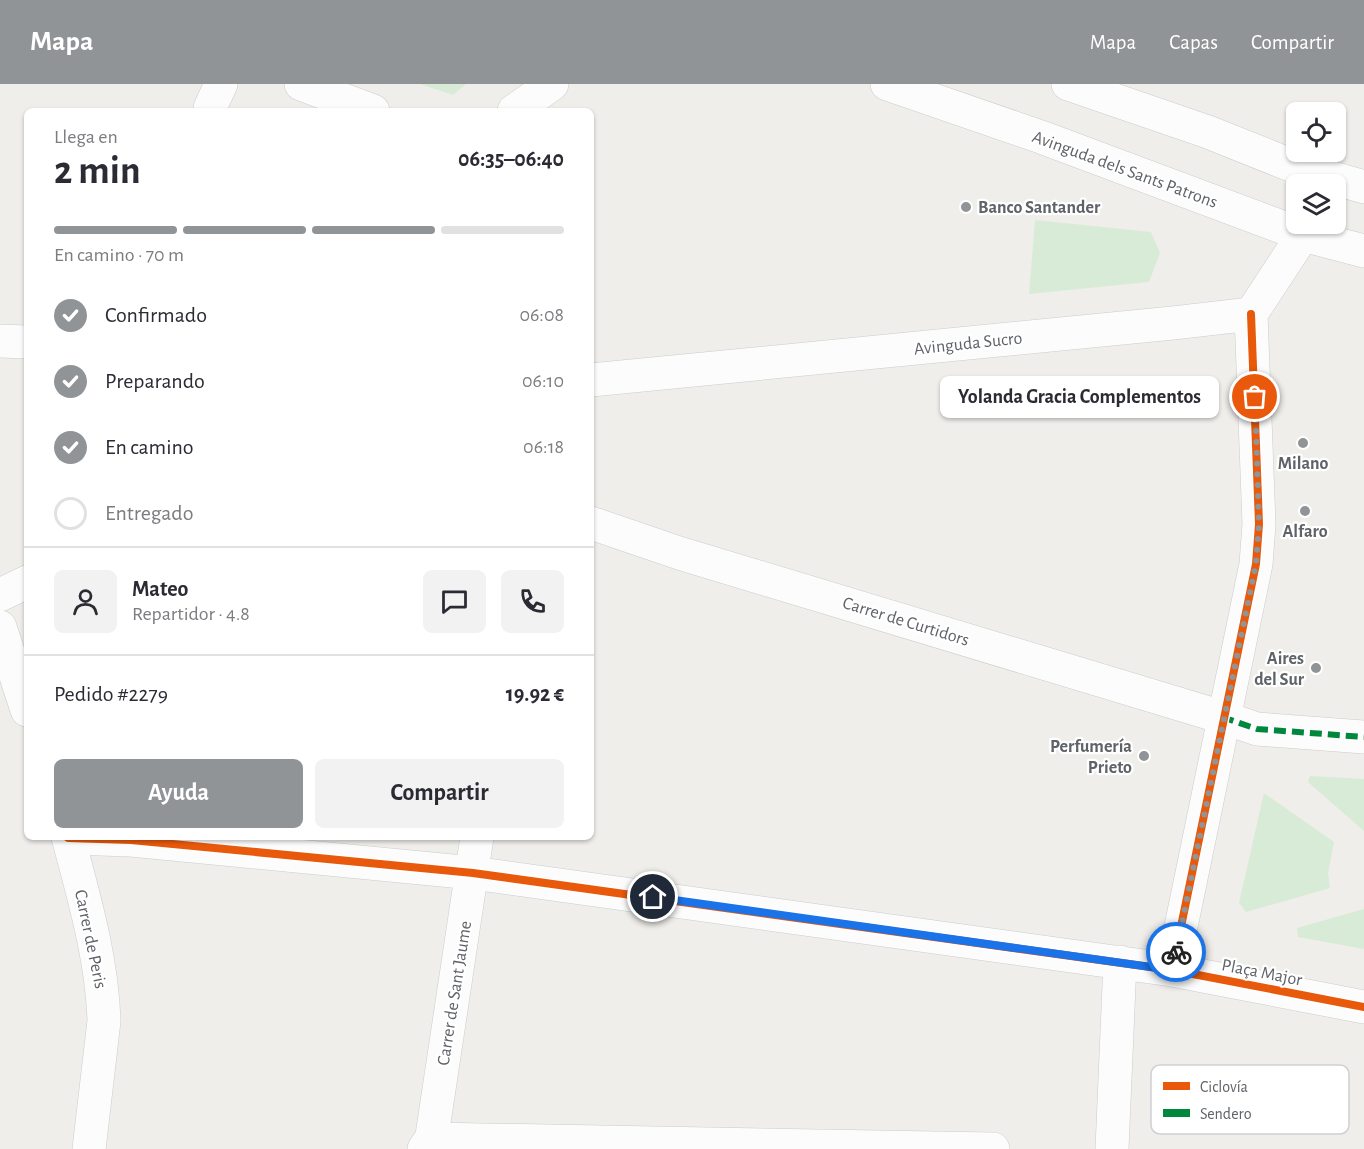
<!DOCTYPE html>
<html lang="es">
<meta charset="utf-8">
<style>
body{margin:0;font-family:"Alegreya Sans",sans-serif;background:#f2f2f3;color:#2b2b33;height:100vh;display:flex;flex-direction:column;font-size:22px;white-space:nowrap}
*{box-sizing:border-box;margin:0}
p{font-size:20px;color:#7c7c81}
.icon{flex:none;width:33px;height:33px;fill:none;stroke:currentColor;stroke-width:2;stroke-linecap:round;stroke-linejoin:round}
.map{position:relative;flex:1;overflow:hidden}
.panel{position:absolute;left:24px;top:24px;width:570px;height:732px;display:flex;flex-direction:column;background:#fff;border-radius:9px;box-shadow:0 2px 4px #0004}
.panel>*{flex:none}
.tools{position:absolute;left:1286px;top:18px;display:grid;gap:12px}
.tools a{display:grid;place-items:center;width:60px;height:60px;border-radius:9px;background:#fff;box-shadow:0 2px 4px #0004;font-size:30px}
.pin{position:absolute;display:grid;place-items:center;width:51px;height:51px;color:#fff;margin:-26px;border:3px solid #fff;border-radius:50%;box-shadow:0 2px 6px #0007}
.courier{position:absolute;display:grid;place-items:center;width:60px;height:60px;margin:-30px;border:4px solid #1a73e8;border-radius:50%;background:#fff;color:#222;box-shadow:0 2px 8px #0007}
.bubble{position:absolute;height:42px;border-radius:9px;background:#fff;box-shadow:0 2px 4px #0004;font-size:20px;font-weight:600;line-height:42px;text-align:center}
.head em{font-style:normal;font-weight:600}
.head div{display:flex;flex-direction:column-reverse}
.head{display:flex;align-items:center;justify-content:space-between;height:102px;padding:0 30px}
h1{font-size:39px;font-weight:600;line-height:45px}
.bar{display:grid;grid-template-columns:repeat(4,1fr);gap:9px 6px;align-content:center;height:72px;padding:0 30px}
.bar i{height:8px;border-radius:4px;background:#e1e1e2}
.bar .selected{background:#919496}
.bar p{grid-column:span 4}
.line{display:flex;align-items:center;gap:15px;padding:0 30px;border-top:2px solid #e1e1e2}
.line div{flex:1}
.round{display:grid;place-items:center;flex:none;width:63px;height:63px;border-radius:9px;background:#f2f2f3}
ol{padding:0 30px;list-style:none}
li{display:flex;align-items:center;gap:18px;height:66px}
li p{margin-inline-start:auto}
li .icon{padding:6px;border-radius:50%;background:#919496;color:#fff;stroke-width:4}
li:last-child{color:#7c7c81}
li i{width:33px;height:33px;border:3px solid #e1e1e2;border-radius:50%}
.button{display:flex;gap:12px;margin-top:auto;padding:12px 30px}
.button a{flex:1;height:69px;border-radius:9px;background:#919496;color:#fff;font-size:24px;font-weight:600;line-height:69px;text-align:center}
.button a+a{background:#f2f2f3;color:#2b2b33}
header{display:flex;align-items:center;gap:36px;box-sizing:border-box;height:84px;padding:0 30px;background:#919496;color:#fff}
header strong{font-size:28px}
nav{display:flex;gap:33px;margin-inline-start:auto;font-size:21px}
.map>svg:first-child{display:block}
.green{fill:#d8ebd6}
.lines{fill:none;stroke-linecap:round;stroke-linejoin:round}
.pedestrian-casing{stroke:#cbcccc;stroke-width:34}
.minor-casing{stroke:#cbcccc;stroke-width:34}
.pedestrian{stroke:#fdfcfc;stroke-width:33}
.minor{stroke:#fdfcfc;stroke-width:33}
.quiet{stroke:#00873e;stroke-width:6;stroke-dasharray:12 6;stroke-linecap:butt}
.cycleway-casing{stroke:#fff;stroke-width:11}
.cycleway{stroke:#e8590c;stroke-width:8}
.done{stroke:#919496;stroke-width:6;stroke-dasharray:0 10.8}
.route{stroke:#1a73e8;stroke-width:8}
.poi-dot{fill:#919496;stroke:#fff;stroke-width:2}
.labels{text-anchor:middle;stroke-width:4.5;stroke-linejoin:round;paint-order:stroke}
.street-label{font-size:18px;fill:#5f6368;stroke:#fff}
.poi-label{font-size:18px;font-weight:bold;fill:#5f6368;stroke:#fff}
.key{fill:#fff;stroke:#cfd0d2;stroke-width:1.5}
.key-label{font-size:16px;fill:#5f6368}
</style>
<header>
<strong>Mapa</strong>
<nav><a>Mapa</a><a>Capas</a><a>Compartir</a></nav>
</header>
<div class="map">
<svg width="1364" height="1065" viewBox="0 0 1364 1065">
<rect width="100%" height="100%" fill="#efeeea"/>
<path class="green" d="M420,0H466L453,11Z
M1035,136L1151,148L1160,169L1149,198L1029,210Z
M1310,692L1364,695V747L1308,698Z
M1264,709L1334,758L1328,789L1330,804L1246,828L1239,819Z
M1364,825V865L1298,853L1297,844Z"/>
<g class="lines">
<g class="pedestrian-casing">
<path id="pedestrian" d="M1222,633L1257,645L1364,653"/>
</g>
<g class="minor-casing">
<path id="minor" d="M301,0L373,27
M887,0L1041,53L1303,151L1364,167
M1068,0L1208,48L1298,84L1364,103
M210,24L221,0
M514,27L552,0
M1251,230L1259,440L1256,480L1172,886L1364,923
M1251,230L1303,151
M0,257L27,258
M591,296L1173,239L1251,230
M591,439L679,469L1222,633
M0,511L27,498
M0,543L27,626
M68,753C84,814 102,874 104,937L89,1065
M68,754L131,756L473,789L1172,886
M424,1065L431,1055L993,1065
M430,1065L477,753
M1112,1065L1120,878"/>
</g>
<use href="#pedestrian" class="pedestrian"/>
<use href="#minor" class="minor"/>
<path class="quiet" d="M1222,633L1257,645L1364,653"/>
<g class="cycleway-casing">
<path id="cycleway" d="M1251,230L1259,440L1256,480L1172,886L1364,923
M68,754L131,756L473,789L1172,886"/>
</g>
<use href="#cycleway" class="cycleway"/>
</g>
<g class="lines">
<path class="done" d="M1176,868L1256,480L1259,440L1255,313"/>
<path class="route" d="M653,813L1172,886L1176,868"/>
</g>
<g class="poi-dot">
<circle cx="966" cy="123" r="6"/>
<circle cx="1303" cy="359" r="6"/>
<circle cx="1305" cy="427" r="6"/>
<circle cx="1316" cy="584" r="6"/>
<circle cx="1144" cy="672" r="6"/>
</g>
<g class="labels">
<g class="street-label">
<text transform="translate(1125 85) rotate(20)" y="6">Avinguda dels Sants Patrons</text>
<text transform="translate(968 259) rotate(-6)" y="6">Avinguda Sucro</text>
<text transform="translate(906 537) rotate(17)" y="6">Carrer de Curtidors</text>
<text transform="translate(91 855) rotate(78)" y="6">Carrer de Peris</text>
<text transform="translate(1262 888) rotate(11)" y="6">Plaça Major</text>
<text transform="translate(454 909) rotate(-81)" y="6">Carrer de Sant Jaume</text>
</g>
<g class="poi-label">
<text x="978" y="129" text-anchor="start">Banco Santander</text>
<text x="1303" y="385">Milano</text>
<text x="1305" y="453">Alfaro</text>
<text x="1304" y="580" text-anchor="end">Aires<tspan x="1304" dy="21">del Sur</tspan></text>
<text x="1132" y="668" text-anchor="end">Perfumería<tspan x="1132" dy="21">Prieto</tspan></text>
</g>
</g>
<rect x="1151" y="981" width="198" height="69" rx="9" class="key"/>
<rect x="1163" y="998" width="27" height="8" fill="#e8590c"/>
<rect x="1163" y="1025" width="27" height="8" fill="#00873e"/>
<g class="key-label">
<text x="1200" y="1008">Ciclovía</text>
<text x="1200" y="1035">Sendero</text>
</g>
</svg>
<div class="tools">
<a><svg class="icon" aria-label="locate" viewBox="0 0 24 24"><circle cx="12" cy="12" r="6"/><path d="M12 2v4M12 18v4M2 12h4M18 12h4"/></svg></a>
<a><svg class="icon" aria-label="layers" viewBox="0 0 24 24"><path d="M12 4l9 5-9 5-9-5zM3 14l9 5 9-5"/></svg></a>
</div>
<div class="pin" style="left:1255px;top:313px;background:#ea580c"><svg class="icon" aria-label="bag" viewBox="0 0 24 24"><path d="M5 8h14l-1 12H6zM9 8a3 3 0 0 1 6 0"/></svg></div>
<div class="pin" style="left:653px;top:813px;background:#1f2937"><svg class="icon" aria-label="home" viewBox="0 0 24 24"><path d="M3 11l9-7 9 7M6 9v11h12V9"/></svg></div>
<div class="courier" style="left:1176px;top:868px"><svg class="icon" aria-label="bike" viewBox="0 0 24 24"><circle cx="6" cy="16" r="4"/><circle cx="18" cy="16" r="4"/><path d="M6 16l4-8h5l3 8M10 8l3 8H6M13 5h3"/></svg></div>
<div class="bubble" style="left:940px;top:292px;width:279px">Yolanda Gracia Complementos</div>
<section class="panel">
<div class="head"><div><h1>2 min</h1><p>Llega en</p></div><em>06:35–06:40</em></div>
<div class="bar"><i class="selected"></i><i class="selected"></i><i class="selected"></i><i></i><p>En camino · 70 m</p></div>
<ol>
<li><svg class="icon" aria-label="check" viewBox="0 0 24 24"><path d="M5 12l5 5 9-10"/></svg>Confirmado<p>06:08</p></li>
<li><svg class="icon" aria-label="check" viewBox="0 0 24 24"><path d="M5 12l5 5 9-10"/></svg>Preparando<p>06:10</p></li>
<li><svg class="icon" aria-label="check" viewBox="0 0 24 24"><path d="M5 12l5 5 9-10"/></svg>En camino<p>06:18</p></li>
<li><i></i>Entregado</li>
</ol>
<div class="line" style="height:108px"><a class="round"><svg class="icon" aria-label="person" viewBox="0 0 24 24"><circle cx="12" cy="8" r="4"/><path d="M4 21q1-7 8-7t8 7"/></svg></a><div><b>Mateo</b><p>Repartidor · 4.8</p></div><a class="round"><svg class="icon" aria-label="chat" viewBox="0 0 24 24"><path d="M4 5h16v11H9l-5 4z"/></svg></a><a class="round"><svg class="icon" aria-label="phone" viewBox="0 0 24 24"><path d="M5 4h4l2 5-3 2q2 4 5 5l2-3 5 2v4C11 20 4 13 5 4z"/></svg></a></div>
<div class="line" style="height:78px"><div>Pedido #2279</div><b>19.92 €</b></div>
<div class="button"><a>Ayuda</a><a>Compartir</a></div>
</section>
</div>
